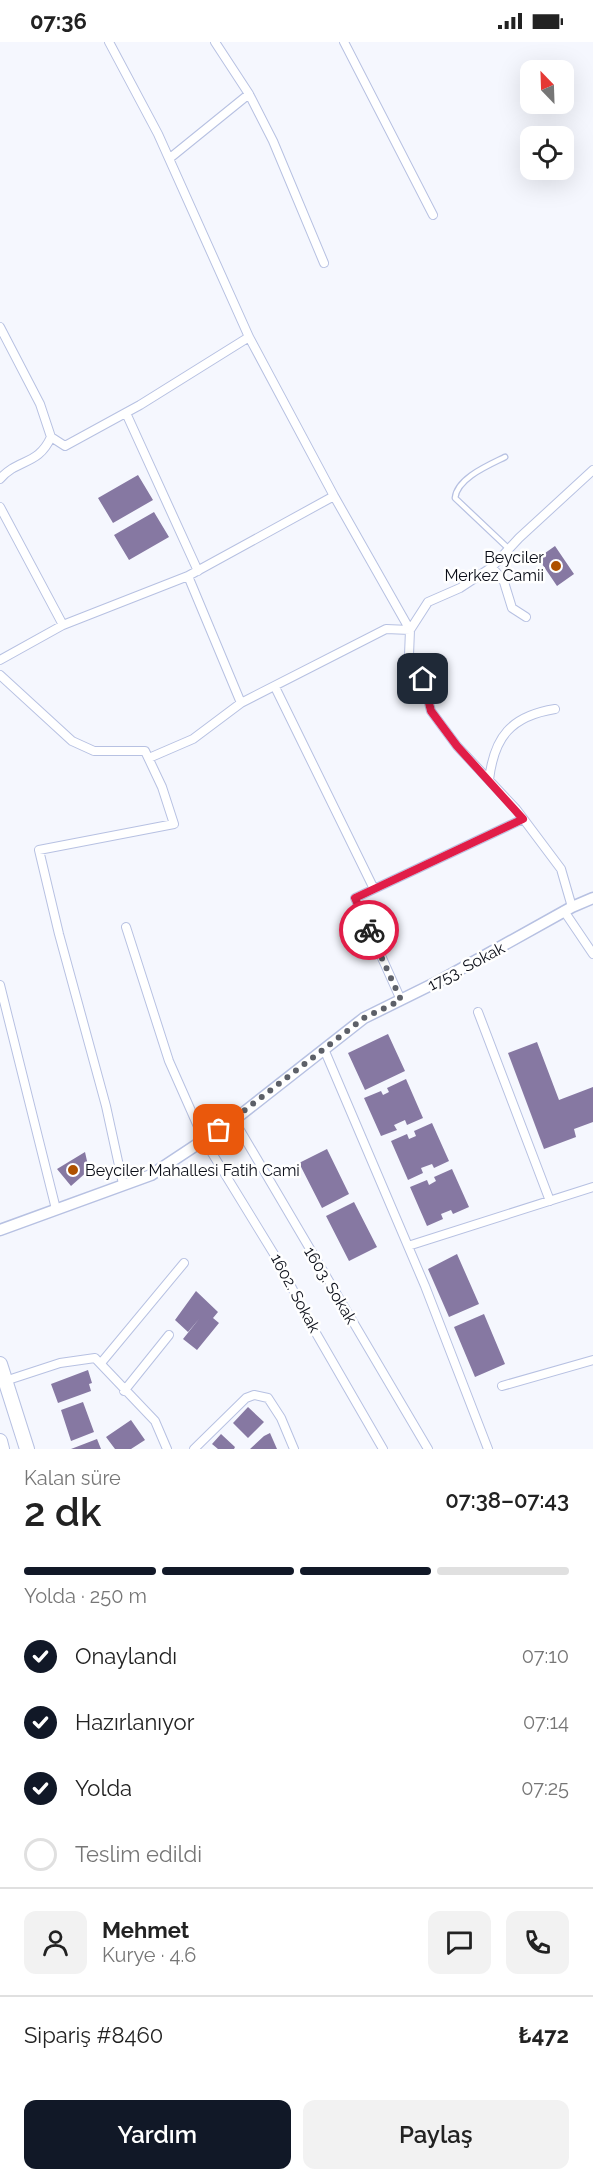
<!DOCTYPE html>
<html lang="tr">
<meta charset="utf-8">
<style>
body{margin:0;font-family:Raleway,sans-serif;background:#f2f2f2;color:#222;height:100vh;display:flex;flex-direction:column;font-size:22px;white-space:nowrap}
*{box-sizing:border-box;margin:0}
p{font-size:20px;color:#767676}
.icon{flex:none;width:33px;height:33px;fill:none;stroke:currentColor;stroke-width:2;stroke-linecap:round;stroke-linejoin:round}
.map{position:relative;height:1407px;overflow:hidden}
.drawer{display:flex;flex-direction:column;background:#fff;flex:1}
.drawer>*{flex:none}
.needle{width:39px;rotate:337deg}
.controls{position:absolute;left:520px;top:18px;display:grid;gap:12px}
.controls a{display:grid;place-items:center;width:54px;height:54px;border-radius:12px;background:#fff;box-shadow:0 6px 24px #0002;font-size:30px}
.pin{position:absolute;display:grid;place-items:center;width:51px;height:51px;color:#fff;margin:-26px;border-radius:12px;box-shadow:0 3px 9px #0006}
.courier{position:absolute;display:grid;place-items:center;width:60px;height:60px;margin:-30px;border:4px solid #e11d48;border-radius:50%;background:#fff;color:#222;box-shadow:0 2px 8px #0007}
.overview em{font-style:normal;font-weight:600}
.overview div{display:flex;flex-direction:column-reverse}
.overview{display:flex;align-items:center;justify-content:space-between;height:102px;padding:0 24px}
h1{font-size:39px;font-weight:600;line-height:45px}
.bar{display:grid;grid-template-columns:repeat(4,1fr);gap:9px 6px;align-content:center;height:72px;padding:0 24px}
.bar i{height:8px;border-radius:4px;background:#e0e0e0}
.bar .current{background:#111827}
.bar p{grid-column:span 4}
.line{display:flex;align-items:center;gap:15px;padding:0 24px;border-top:2px solid #e0e0e0}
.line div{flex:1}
.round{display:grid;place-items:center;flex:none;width:63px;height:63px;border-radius:12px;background:#f2f2f2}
ol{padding:0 24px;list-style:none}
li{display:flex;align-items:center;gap:18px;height:66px}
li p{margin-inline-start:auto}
li .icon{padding:6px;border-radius:50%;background:#111827;color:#fff;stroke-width:4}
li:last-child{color:#767676}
li i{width:33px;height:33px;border:3px solid #e0e0e0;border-radius:50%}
.cta{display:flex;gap:12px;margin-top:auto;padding:12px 24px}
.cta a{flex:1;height:69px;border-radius:12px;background:#111827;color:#fff;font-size:24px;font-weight:600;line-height:69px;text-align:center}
.cta a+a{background:#f2f2f2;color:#222}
.status{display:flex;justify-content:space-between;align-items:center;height:42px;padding:0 30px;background:#fff;direction:ltr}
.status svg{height:16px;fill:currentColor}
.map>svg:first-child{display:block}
.building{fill:#8678a2}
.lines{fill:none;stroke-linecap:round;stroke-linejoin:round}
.service-casing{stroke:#b7c1e2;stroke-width:7}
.minor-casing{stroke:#b7c1e2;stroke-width:10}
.tertiary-casing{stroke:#b7c1e2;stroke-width:13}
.primary-casing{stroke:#b7c1e2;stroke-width:16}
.service{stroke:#fff;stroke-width:4.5}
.minor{stroke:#fff;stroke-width:8}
.tertiary{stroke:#fff;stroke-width:10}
.primary{stroke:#fff;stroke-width:14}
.done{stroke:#5d6068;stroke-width:6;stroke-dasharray:0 10.8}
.route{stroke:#e11d48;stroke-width:8}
.poi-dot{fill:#af5100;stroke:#fff;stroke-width:2}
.labels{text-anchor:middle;stroke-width:5;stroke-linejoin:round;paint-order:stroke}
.poi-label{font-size:16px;fill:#0b0e18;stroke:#fff;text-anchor:end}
.street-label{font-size:16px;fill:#0b0e18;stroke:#fff}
</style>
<div class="status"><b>07:36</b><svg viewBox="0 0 49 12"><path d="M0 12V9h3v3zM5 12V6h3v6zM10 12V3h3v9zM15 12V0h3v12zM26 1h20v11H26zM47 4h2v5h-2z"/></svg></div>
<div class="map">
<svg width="593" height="1407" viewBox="0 0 593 1407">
<rect width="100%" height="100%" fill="#f5f7fe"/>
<path class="building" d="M138,433L153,458L113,481L98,456Z
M154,470L169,495L129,518L114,493Z
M555,504L574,532L557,544L538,516Z
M388,992L405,1029L365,1048L348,1011Z
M537,1000L559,1058L593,1045V1080L574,1087L576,1095L544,1107L508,1011Z
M406,1037L423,1076L407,1083L405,1078L394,1083L397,1088L381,1094L364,1056L381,1049L383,1053L389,1050L387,1046Z
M432,1081L449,1119L434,1126L432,1122L421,1126L423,1131L408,1138L391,1099L407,1092L409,1097L416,1094L414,1089Z
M327,1107L349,1152L322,1166L299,1121Z
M85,1110L89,1128L71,1144L57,1127Z
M452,1127L469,1165L453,1172L451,1168L441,1172L443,1177L427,1184L410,1145L427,1138L429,1143L436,1139L434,1135Z
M354,1160L377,1205L349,1219L326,1174Z
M457,1212L479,1262L449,1275L428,1227Z
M196,1249L218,1270L213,1276L219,1281L197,1308L183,1297L199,1277L188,1290L175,1278Z
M484,1272L505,1322L475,1335L454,1285Z
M88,1328L92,1341L89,1342L91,1349L58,1361L51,1342Z
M83,1360L94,1390L71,1399L61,1368Z
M248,1365L264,1380L248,1396L233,1381Z
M131,1378L145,1398L131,1407H115L106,1395Z
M270,1391L277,1407H250L264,1394Z
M221,1392L235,1405L234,1407H218L212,1402Z
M97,1397L101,1407H71Z"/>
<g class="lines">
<g class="service-casing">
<path id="service" d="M505,415C489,423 457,436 455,456L509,507"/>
</g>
<g class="minor-casing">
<path id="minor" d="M109,0L158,92L249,295L334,454L410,588
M215,0L249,52L273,99L324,221
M344,0L433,173
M170,116L249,52
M0,285L40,362L51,395C38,424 18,416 0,437
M126,371L198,529
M51,395L65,404L140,363L249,295
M0,465L63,583
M492,525L504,540L512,566L526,575
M188,534L241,661
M0,618L63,583L188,534L334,454
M0,633L72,699L94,709H145L162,745L174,782L39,808L59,892L106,1064L123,1142
M275,645L374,847
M149,716L193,697L241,661L386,587L410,588
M489,738C494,695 511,674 555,667
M572,865L561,827L516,767L457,704L431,669L423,637L409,613L410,588L428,560L460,546L492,525L519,496L593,428
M564,869L593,912
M126,885L169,1019L204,1098L277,1217L309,1279L383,1407
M0,943L56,1167
M401,958L355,856L523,777
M478,970L550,1159
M324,1007L425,1244L488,1407
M234,1078L428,1407
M408,1204L593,1145
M101,1321L184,1221
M5,1339L60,1321L95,1316L155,1379L167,1407
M502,1344L593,1318
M124,1349L169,1293
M194,1407L246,1356L254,1353L268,1356L281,1376L294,1407"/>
</g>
<g class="tertiary-casing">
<path id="tertiary" d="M0,1188L151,1133L234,1078L364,976L441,938L572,865L593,856"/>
</g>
<g class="primary-casing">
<path id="primary" d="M0,1322L27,1407
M0,1399L2,1407"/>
</g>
<use href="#service" class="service"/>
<use href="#minor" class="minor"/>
<use href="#tertiary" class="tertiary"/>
<use href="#primary" class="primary"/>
</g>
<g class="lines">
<path class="done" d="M219,1088L364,976L401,958L369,888"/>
<path class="route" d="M369,888L355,856L523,777L457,704L431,669L423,637"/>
</g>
<g class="poi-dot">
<circle cx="556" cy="524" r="6"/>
<circle cx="73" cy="1128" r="6"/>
</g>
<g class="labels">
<g class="poi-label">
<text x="544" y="521">Beyciler<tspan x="544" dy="18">Merkez Camii</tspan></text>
<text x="85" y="1134" text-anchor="start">Beyciler Mahallesi Fatih Cami</text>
</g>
<g class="street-label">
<text transform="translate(466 924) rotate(-28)" y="6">1753. Sokak</text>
<text transform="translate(331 1243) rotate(59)" y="6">1603. Sokak</text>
<text transform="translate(296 1251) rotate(62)" y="6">1602. Sokak</text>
</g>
</g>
</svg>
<div class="controls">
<a><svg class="needle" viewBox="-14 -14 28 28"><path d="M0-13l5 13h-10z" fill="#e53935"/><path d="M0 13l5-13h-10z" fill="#767676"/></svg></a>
<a><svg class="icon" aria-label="locate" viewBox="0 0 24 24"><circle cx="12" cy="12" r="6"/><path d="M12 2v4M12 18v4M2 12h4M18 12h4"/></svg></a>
</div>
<div class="pin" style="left:219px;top:1088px;background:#ea580c"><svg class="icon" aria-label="bag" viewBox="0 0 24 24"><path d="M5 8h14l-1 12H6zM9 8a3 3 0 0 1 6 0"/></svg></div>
<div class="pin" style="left:423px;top:637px;background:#1f2937"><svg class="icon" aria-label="home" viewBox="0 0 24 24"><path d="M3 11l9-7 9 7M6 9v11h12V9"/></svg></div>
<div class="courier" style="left:369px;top:888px"><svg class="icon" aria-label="bike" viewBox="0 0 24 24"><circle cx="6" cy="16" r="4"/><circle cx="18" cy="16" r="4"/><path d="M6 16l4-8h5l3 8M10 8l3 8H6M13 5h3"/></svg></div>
</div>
<section class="drawer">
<div class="overview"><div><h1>2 dk</h1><p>Kalan süre</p></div><em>07:38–07:43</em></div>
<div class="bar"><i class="current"></i><i class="current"></i><i class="current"></i><i></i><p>Yolda · 250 m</p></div>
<ol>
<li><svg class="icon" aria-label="check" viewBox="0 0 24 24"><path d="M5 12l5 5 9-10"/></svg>Onaylandı<p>07:10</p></li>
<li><svg class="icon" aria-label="check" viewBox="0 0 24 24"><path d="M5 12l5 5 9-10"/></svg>Hazırlanıyor<p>07:14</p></li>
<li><svg class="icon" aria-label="check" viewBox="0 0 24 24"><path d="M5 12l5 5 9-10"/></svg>Yolda<p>07:25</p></li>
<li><i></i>Teslim edildi</li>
</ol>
<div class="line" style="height:108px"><a class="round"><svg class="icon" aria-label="person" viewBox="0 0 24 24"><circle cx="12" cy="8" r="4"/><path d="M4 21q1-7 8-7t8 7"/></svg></a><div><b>Mehmet</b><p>Kurye · 4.6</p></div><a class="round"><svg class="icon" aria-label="chat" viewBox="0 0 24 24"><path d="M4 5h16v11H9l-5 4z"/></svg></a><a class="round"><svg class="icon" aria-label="phone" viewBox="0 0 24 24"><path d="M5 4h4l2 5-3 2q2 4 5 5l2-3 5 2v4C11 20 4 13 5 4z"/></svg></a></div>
<div class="line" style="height:78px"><div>Sipariş #8460</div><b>₺472</b></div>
<div class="cta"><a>Yardım</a><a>Paylaş</a></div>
</section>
